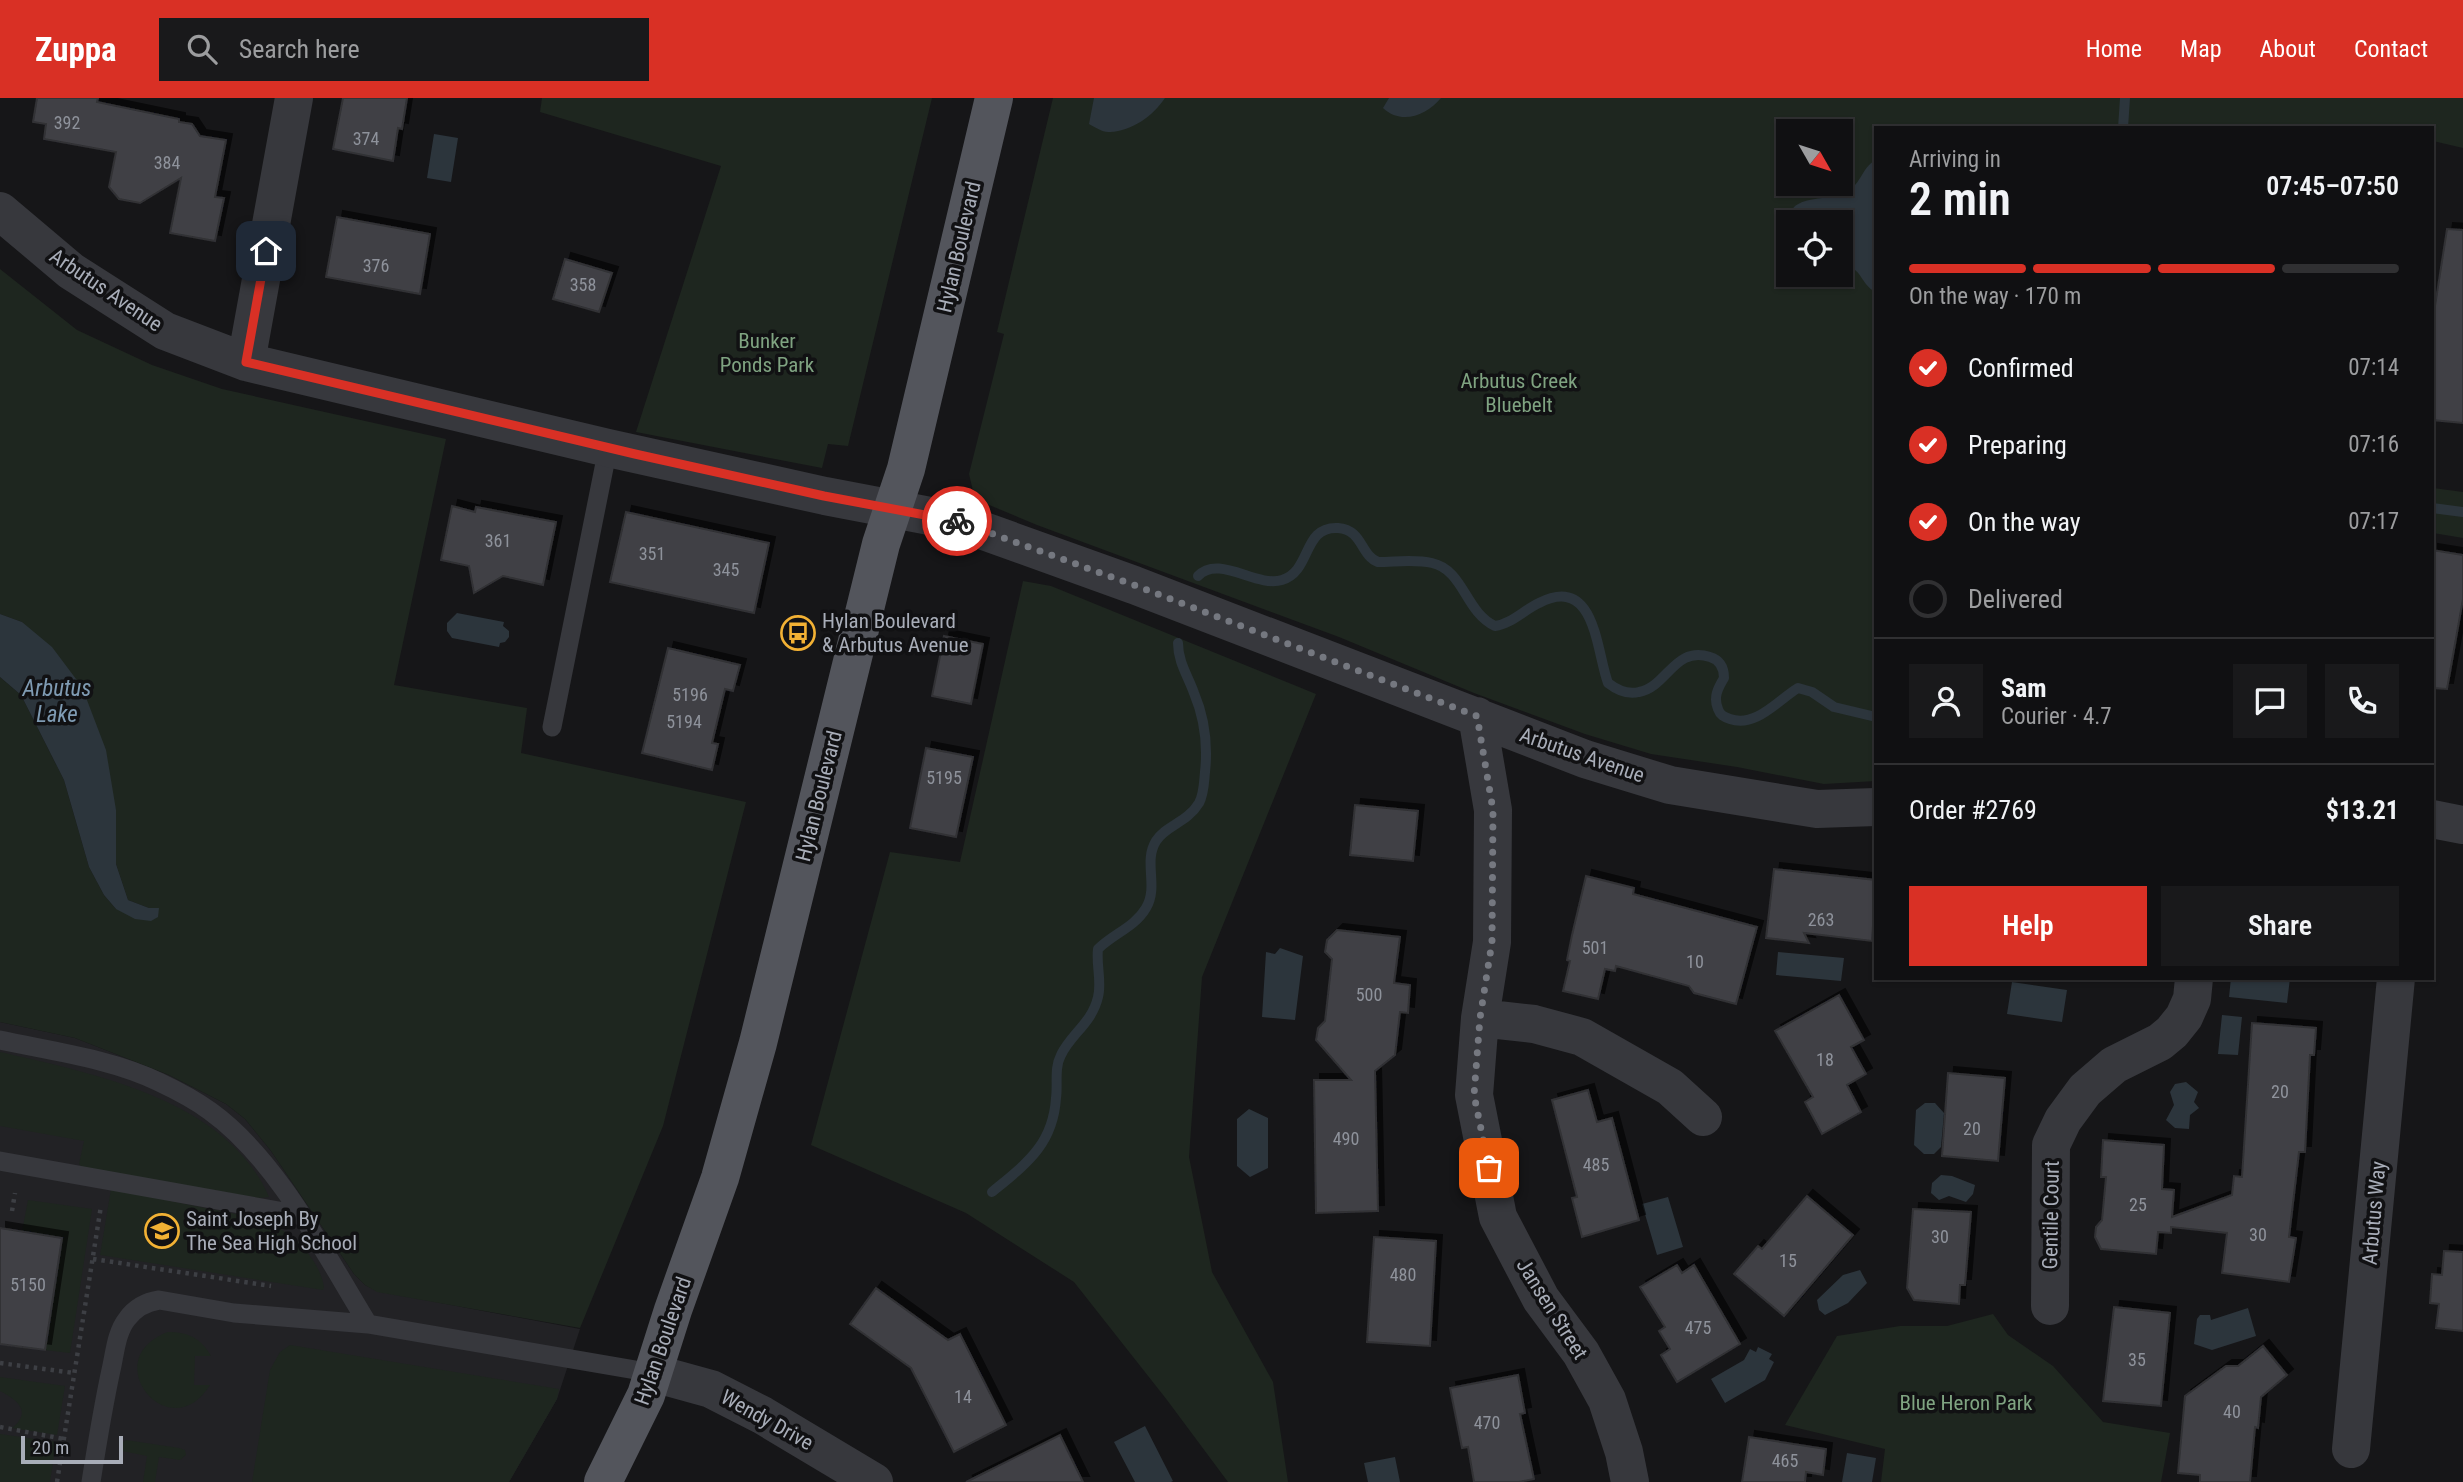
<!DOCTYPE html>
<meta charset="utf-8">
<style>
body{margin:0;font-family:"Roboto Condensed",sans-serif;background:#19191b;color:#f1f3f6;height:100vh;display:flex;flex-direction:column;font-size:26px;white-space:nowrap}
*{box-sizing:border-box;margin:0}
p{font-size:23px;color:#9c9d9f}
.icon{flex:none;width:38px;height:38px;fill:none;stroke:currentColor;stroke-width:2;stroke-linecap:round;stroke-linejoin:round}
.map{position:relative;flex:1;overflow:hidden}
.drawer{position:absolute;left:1874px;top:28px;width:560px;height:854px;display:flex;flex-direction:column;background:#101012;border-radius:0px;box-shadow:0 2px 5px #0004,0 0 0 2px #303032}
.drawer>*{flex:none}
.needle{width:46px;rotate:129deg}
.tools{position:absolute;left:1776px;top:21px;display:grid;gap:14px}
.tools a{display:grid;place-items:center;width:77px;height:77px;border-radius:0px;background:#101012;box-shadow:0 2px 5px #0004,0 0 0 2px #303032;font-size:35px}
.scale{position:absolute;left:21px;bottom:18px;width:102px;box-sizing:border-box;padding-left:7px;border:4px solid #a8adb8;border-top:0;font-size:19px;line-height:24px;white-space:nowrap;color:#a8adb8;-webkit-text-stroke:5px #111113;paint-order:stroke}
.pin{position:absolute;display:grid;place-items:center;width:60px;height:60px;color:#fff;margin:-30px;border-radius:14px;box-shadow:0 4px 10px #0006}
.courier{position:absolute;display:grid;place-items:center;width:70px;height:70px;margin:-35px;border:5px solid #d93025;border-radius:50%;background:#fff;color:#222;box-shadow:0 2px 9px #0007}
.overview em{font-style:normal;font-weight:600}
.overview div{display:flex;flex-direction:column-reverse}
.overview{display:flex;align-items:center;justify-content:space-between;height:119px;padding:0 35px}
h1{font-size:46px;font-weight:600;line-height:52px}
.bar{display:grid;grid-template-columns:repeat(4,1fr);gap:10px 7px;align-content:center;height:84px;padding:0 35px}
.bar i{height:9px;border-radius:5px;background:#303032}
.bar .active{background:#d93025}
.bar p{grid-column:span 4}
.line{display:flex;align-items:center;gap:18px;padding:0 35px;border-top:2px solid #303032}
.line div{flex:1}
.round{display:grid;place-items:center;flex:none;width:74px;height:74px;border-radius:0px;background:#19191b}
ol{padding:0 35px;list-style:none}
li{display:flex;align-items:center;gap:21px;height:77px}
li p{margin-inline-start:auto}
li .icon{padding:7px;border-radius:50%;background:#d93025;color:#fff;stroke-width:4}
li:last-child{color:#9c9d9f}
li i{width:38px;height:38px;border:4px solid #303032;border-radius:50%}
.action{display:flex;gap:14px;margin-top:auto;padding:14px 35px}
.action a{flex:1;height:80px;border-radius:0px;background:#d93025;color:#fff;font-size:28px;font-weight:600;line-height:80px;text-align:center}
.action a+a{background:#19191b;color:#f1f3f6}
header{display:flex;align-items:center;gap:42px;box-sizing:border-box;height:98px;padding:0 35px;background:#d93025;color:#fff}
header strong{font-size:33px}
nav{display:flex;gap:38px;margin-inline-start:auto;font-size:24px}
.search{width:490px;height:63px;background:#19191b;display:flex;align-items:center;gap:18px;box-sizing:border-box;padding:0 24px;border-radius:0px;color:#9c9d9f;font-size:26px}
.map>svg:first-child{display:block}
.built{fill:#222225}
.green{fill:#1e261f;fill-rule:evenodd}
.water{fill:#2c353c}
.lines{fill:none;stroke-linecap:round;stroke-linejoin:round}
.stream{stroke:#2c353c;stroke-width:10}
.building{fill:#404145;stroke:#303034;stroke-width:2;filter:url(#shadow)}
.path{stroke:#3d3f44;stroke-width:4.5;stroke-dasharray:3.5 5;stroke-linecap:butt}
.lane{stroke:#37383d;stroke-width:19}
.street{stroke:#37383d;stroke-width:38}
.primary{stroke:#53555c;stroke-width:38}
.done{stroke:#757880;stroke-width:7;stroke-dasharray:0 12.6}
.route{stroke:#d93025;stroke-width:9}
.labels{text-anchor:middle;stroke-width:7;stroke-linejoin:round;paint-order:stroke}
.number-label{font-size:18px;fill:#8e929b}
.street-label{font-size:21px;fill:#a8adb8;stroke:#111113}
.park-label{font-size:21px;fill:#7fa381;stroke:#111113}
.poi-label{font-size:21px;fill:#a8adb8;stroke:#111113;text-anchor:start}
.water-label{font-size:23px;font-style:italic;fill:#7f9bb3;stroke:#111113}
</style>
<header>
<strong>Zuppa</strong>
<div class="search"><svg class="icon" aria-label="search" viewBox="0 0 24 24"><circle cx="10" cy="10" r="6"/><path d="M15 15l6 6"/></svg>Search here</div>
<nav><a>Home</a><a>Map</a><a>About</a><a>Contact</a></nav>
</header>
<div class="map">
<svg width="2463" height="1384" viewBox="0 0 2463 1384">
<defs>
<filter id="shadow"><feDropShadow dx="6" dy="-6" stdDeviation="0" flood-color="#0009"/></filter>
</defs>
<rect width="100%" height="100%" fill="#161618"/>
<path class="built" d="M0,924L75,940L169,977L226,1006L245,1021L271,1053L354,1176L365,1187L377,1193L580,1231L557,1301L509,1384H0Z"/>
<path class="green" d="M542,0H932L848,348L828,346L822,370L636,334L721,68L540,14Z
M1053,0H2463V50L2433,43L2432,30H1876V683L1824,686L1737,669L1651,656L1585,636L1474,595L1339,539L1037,427L975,401L969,376L1004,236L997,234ZM1788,33H1841V86H1788ZM1788,124H1841V177H1788Z
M0,171L77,232L152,267L222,291L446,341L394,587L527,610L521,655L746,704L663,1028L580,1230L377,1194L365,1187L354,1176L271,1053L245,1021L226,1006L169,977L75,940L0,924V579L21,597L64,682L89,769L104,797L116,811L158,810H149L128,802L116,766V712L22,524L0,516Z
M2433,390L2463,394V440L2433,435Z
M1023,483L1051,488L1316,596L1202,879L1189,1059L1212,1174L1273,1284L1288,1384H1228L1167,1302L1074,1184L966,1115L811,1047L890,754L960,764Z
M0,954C92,975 228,1002 269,1099L257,1100L82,1070L79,1066L84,1043L0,1028Z
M111,1091L255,1120C286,1127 319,1158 324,1189L323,1192L100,1157Z
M28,1102L92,1111L70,1255L45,1252L62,1140L22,1134Z
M1993,1216L2008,1237L2053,1268L2103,1324L2170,1335L2161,1384H1881L1885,1351L1785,1327L1837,1238L1900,1228H1947Z
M168,1234C188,1234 201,1240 211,1258H195L194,1287H210C170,1352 95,1261 168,1234Z
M290,1247L559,1291L557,1301L509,1384H252L270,1272L280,1254Z
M0,1279L65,1288L57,1337L12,1330C32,1314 18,1302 0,1293Z
M0,1336L56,1344L50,1384H0Z
M126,1342L179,1350L185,1352L186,1357L180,1362L159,1359L155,1384H143L147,1358L122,1353L119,1347Z"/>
<path class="water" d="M1094,0H1165C1153,18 1132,33 1110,34C1103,35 1095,29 1089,26Z
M1389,0H1441C1426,18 1401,27 1383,10Z
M434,36L458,40L451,84L427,80Z
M1876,62V194C1860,187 1863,169 1841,166V124H1790C1786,97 1824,103 1842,96C1862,89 1860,70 1876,62Z
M457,515L504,524L503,528L509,533V539L505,544L500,545L499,549L452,540L447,533V525Z
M0,516L22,524L52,549L82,589L106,652L116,712V766L128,802L149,810H159L158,819L151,823L135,821L116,811L104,797L89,769L64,682L21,597L0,579Z
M1280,850L1303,858L1295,922L1262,919L1266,854L1275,856Z
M1778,854L1844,860L1841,883L1776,877Z
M2231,880H2290L2287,905L2229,899Z
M2012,884L2067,892L2062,924L2007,916Z
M2222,917L2242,919L2238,957L2218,956Z
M2186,984L2198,994L2194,1004L2199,1010L2190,1017L2189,1031L2175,1030L2166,1022L2174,1007L2170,994L2175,986Z
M1925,1005H1935L1944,1015L1941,1049L1934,1056H1924L1914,1047L1916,1012Z
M1249,1011L1268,1020V1070L1250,1079L1237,1068V1021Z
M1941,1077L1952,1078L1975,1087L1973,1096L1966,1104L1949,1098L1939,1102L1931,1095L1932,1085Z
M1668,1099L1683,1149L1657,1157L1642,1106Z
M1860,1172L1867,1185L1848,1205L1825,1217L1819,1212L1817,1202L1843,1177Z
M2248,1210L2256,1238L2212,1252L2194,1246L2197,1221L2200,1217H2210L2211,1222Z
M1758,1249L1772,1256L1769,1261L1774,1264L1765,1282L1725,1305L1711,1281L1744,1262L1750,1251L1756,1254Z
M1145,1328L1173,1383L1171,1384H1135L1114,1344Z
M1847,1355L1876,1360L1872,1384H1842Z
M1395,1359L1400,1384H1368L1364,1365Z"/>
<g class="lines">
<path class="stream" d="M2123,30L2125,0
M2432,410L2463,414
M1198,478C1219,456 1256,490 1282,482C1312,473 1302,428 1338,430C1363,432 1360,457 1378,464C1395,464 1415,461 1432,465C1464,472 1465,514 1495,528C1511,526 1524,512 1539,505C1596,476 1596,553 1608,585C1617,592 1627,597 1639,594C1667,589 1675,547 1710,559C1720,562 1724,570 1724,580C1718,590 1713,599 1718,611C1720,617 1724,619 1730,621C1756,630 1778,602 1798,590L1812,594L1834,609L1876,619
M992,1094C1026,1066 1053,1047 1056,1000C1058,986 1054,970 1061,957C1071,936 1092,925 1098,899C1102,884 1096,867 1098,851C1113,836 1135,829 1146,810C1159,788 1143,764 1156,743C1166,727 1187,725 1199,705C1204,696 1204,684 1205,674C1208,646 1205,621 1194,595C1188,578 1178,564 1178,545"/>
</g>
<path class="building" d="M37,0H98L97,4L179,21V24L192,26L200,38L226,42L215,99L224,100L215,143L170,135L181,80L140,105L119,101L109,89L116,54L44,41L46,26L33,24Z
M343,0H407L402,31L398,30L393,63L333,51Z
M337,119L430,136L420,196L326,179Z
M2447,131L2463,132V325L2432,322V227Z
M565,161L612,175L599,214L553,201Z
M452,408L475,414L476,409L556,424L543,487L503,478L474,495L469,468L441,462Z
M626,414L769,445L754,515L610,484Z
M2432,452L2463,457V501L2447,591L2432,590Z
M944,538L983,546L971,606L932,598Z
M668,550L740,567L733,593L725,591L712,645L718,646L712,672L642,655Z
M926,650L973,659L956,739L910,730Z
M1355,707L1418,713L1413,763L1350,757Z
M1774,771L1876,782L1872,843L1804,835L1809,845L1766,840Z
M1586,778L1634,790L1633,796L1757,829L1736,906L1694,895L1689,888L1616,868L1615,873L1605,871L1598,901L1563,893L1570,863L1567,862L1572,837Z
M1337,832L1400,839L1394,885L1410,887L1408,915L1400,914L1395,957L1375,973L1378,1113L1316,1115L1314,982H1351L1316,942L1318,930L1325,923L1332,861L1325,854L1327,842Z
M1839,897L1864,942L1851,949L1866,976L1847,987L1861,1014L1822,1036L1805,1004L1813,999L1775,933Z
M2252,925L2316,930L2314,957H2310L2305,1054H2299L2289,1139L2296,1140L2289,1184L2222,1175L2227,1135L2171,1129V1135L2158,1134L2156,1156L2101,1151L2095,1139L2096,1129L2102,1122L2106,1079H2101L2103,1042L2164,1047L2162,1091L2174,1092L2172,1119L2232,1097L2234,1078L2242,1079Z
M1948,975L2005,980L1998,1063L1942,1058Z
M1588,992L1597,1024L1612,1020L1639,1122L1582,1139L1572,1100L1577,1099L1552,1002Z
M1807,1098L1853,1137L1784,1218L1734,1176L1758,1148L1762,1151Z
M1913,1111L1971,1114L1965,1187H1960L1959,1206L1914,1202L1907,1190Z
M0,1130L62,1140L45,1252L0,1246Z
M1374,1139L1436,1143L1430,1248L1367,1244Z
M2444,1153L2463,1154V1233L2436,1230L2439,1206L2430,1205L2432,1176L2442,1177Z
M1677,1167L1682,1175L1694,1167L1740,1246L1677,1284L1661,1257L1670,1251L1659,1233L1665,1229L1640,1189Z
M876,1190L948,1242L960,1236L1006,1327L954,1354L911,1270L850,1226Z
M2114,1209L2170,1215L2161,1308L2103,1303Z
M2263,1248L2287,1277L2261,1299L2258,1330L2255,1329L2250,1384H2200V1377L2178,1375L2185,1298L2226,1268H2238Z
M1518,1277L1525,1315L1520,1316L1534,1381L1519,1384H1474L1468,1349L1462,1350L1450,1290Z
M1060,1337L1083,1384H966Z
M1749,1339L1826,1351L1823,1377L1806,1374L1805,1384H1742Z"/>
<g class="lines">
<path class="path" d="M12,1113L15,1095
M93,1161L271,1188
M0,1265L74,1275
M0,1329L64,1341
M57,1384L101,1108"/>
<path class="lane" d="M552,629L608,350
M0,942C51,953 112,961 159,984C176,992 195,1002 210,1013C277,1061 325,1156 368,1226
M0,1063L301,1117
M91,1384C97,1346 103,1309 111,1272C115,1255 116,1235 127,1221C135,1210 146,1204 159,1202L234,1215L368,1226L653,1275"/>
<path class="street" d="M0,113L71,173L165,233L246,264L608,350L825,398L956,423L1134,487L1585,661L1670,687L1817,711L1876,709
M246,264L294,0
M1477,618L1493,712L1492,844L1480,920L1474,997L1498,1119L1541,1201L1581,1255L1607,1302L1624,1354L1630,1384
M2432,721L2463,727
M1480,920L1534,926L1582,939L1670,989L1703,1019
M2050,1208L2051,1047L2063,1022L2085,992L2114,967L2160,944L2172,934L2184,919L2192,901L2194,880
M653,1275L711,1291L762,1317L874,1384
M2351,1351L2396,880"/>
<path class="primary" d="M603,1384L646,1297L673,1212L720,1080L758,945L881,446L906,371L994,0"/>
</g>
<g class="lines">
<path class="done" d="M957,423L1134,487L1477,618L1493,712L1492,844L1480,920L1474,997L1489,1070"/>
<path class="route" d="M266,153L246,264L635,356L824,398L957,423"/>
</g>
<defs>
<g id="bus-ring" transform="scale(1.75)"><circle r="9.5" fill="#111113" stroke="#f2b134" stroke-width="1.5"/><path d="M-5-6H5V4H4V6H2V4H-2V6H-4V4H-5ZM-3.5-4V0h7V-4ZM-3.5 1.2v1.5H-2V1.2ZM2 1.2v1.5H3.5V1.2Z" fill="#f2b134"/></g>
<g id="school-ring" transform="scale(1.75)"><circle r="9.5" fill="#111113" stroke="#f2b134" stroke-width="1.5"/><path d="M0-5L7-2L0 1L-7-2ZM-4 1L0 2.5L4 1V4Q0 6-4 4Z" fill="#f2b134"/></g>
</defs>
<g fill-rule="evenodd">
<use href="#bus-ring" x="798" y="535"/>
<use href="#school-ring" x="162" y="1133"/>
</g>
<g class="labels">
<g class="number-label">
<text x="67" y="31">392</text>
<text x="366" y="47">374</text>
<text x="167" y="71">384</text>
<text x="376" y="174">376</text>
<text x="583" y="193">358</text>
<text x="498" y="449">361</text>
<text x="652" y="462">351</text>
<text x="726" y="478">345</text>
<text x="690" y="603">5196</text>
<text x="684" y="630">5194</text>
<text x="944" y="686">5195</text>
<text x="1821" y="828">263</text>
<text x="1595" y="856">501</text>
<text x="1695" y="870">10</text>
<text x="1369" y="903">500</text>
<text x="1825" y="968">18</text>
<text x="2280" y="1000">20</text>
<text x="1972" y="1037">20</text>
<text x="1346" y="1047">490</text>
<text x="1596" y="1073">485</text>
<text x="2138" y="1113">25</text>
<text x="2258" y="1143">30</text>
<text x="1940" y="1145">30</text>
<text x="1788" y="1169">15</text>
<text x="1403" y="1183">480</text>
<text x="28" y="1193">5150</text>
<text x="1698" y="1236">475</text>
<text x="2137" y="1268">35</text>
<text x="963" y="1305">14</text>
<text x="2232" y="1320">40</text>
<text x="1487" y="1331">470</text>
<text x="1785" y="1369">465</text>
</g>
<g class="street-label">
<text transform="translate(959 149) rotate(-77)" y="7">Hylan Boulevard</text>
<text transform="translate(106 192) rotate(34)" y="7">Arbutus Avenue</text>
<text transform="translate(1582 657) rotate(19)" y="7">Arbutus Avenue</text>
<text transform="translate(819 698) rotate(-76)" y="7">Hylan Boulevard</text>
<text transform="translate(2374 1115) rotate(-85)" y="7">Arbutus Way</text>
<text transform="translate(2051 1117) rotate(-89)" y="7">Gentile Court</text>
<text transform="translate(1552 1211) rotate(58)" y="7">Jansen Street</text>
<text transform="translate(663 1243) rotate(-71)" y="7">Hylan Boulevard</text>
<text transform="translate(767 1322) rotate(29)" y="7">Wendy Drive</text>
</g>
<g class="park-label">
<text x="767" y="250">Bunker<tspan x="767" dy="24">Ponds Park</tspan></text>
<text x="1519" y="290">Arbutus Creek<tspan x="1519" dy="24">Bluebelt</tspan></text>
<text x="1966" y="1312">Blue Heron Park</text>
</g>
<g class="poi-label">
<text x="822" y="530">Hylan Boulevard<tspan x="822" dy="24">&amp; Arbutus Avenue</tspan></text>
<text x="186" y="1128">Saint Joseph By<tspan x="186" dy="24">The Sea High School</tspan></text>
</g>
<g class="water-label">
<text x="57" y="598">Arbutus<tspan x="57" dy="26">Lake</tspan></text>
</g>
</g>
</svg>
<div class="tools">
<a><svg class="needle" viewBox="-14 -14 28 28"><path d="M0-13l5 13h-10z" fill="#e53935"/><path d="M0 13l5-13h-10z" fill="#9c9d9f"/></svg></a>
<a><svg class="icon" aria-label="locate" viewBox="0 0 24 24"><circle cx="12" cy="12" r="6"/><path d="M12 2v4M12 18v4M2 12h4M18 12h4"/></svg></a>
</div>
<div class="scale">20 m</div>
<div class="pin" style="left:1489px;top:1070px;background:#ea580c"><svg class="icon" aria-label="bag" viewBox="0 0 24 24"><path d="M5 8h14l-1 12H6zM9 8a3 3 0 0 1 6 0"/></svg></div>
<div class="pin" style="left:266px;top:153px;background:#1f2937"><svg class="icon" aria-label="home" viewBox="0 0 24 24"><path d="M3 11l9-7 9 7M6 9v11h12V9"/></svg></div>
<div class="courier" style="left:957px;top:423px"><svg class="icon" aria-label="bike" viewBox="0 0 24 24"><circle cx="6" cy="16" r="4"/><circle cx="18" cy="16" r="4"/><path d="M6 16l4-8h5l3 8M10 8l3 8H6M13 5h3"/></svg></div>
<section class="drawer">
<div class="overview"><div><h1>2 min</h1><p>Arriving in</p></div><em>07:45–07:50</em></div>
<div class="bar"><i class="active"></i><i class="active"></i><i class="active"></i><i></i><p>On the way · 170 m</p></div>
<ol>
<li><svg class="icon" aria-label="check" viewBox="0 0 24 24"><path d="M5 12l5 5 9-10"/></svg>Confirmed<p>07:14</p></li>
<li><svg class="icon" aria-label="check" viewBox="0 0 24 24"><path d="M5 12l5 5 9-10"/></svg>Preparing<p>07:16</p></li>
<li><svg class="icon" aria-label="check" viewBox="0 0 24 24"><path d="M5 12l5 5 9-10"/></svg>On the way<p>07:17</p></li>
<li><i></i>Delivered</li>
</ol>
<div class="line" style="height:126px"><a class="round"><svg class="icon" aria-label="person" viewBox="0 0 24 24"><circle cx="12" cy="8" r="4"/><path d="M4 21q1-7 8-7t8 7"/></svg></a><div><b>Sam</b><p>Courier · 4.7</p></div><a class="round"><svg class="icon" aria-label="chat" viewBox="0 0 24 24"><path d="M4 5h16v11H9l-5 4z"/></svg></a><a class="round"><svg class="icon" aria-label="phone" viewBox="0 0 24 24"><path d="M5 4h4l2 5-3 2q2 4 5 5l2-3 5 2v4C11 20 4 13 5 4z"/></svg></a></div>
<div class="line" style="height:91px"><div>Order #2769</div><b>$13.21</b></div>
<div class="action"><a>Help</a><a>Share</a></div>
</section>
</div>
